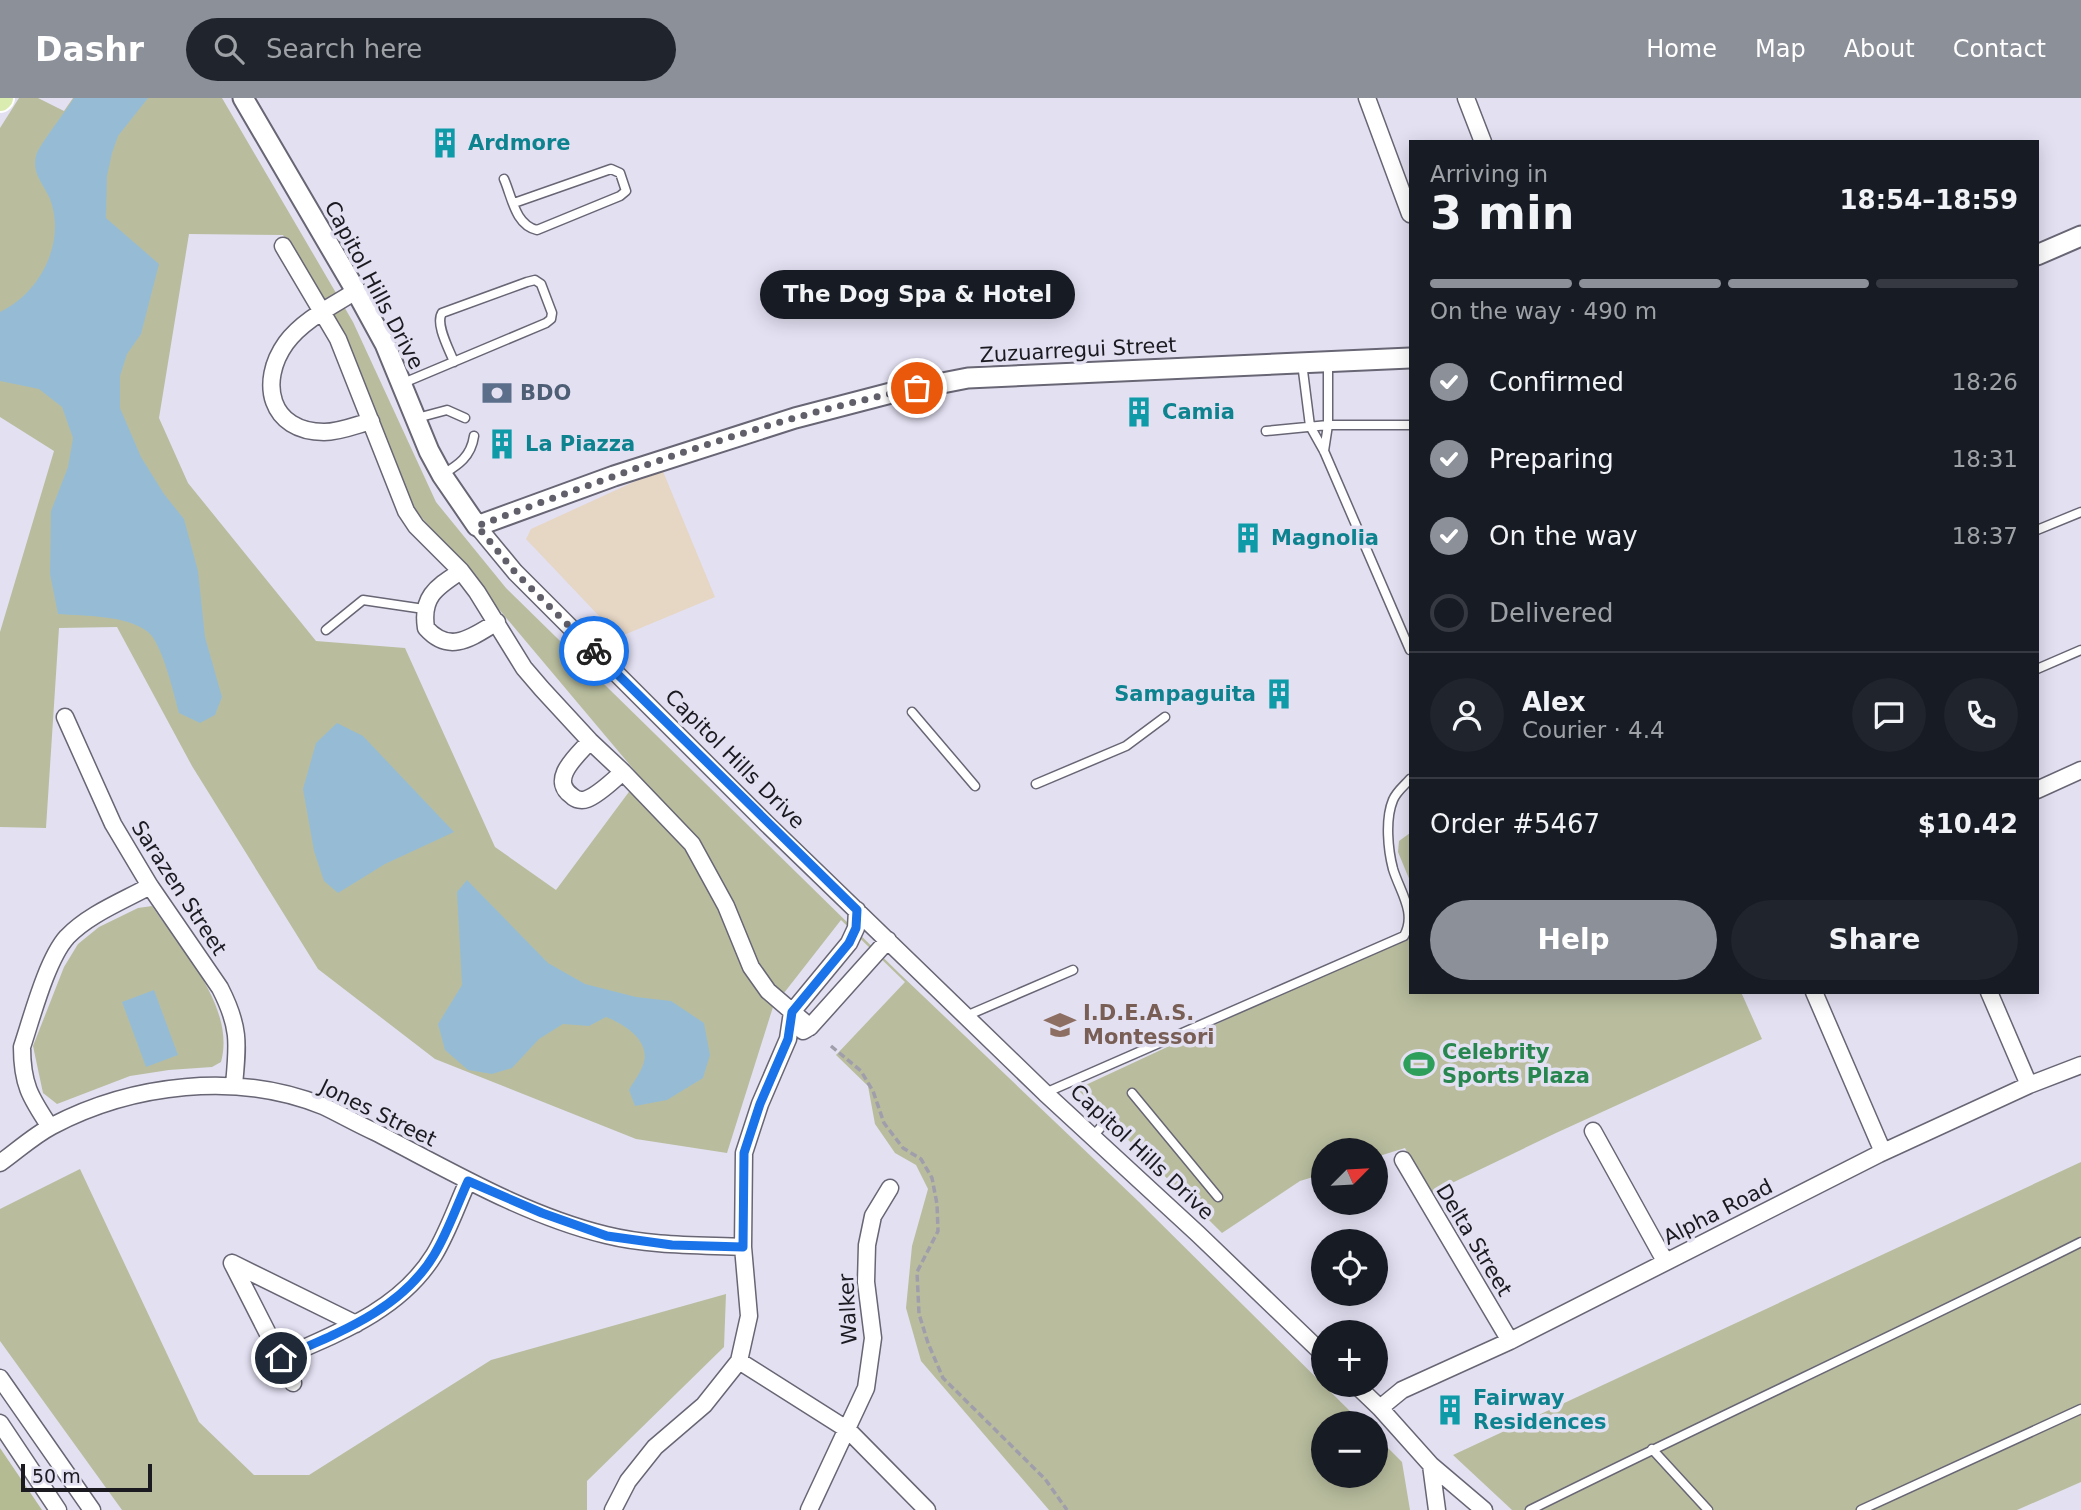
<!DOCTYPE html>
<meta charset="utf-8">
<style>
body{margin:0;font-family:"DejaVu Sans",sans-serif;background:#20242c;color:#f1f3f6;height:100vh;display:flex;flex-direction:column;font-size:26px;white-space:nowrap}
*{box-sizing:border-box;margin:0}
p{font-size:23px;color:#9ea1a6}
.icon{flex:none;width:38px;height:38px;fill:none;stroke:currentColor;stroke-width:2;stroke-linecap:round;stroke-linejoin:round}
.map{position:relative;flex:1;overflow:hidden}
.details{position:absolute;left:1409px;top:42px;width:630px;height:854px;display:flex;flex-direction:column;background:#171b24;border-radius:0px;box-shadow:0 4px 18px #0003}
.details>*{flex:none}
.needle{width:46px;rotate:66deg}
.fabs{position:absolute;left:1311px;top:1040px;display:grid;gap:14px}
.fabs a{display:grid;place-items:center;width:77px;height:77px;border-radius:50%;background:#171b24;box-shadow:0 4px 18px #0003;font-size:35px}
.scale{position:absolute;left:21px;bottom:18px;width:131px;box-sizing:border-box;padding-left:7px;border:4px solid #1b1a20;border-top:0;font-size:19px;line-height:24px;white-space:nowrap;color:#1b1a20;-webkit-text-stroke:5px #e3e0f2;paint-order:stroke}
.pin{position:absolute;display:grid;place-items:center;width:60px;height:60px;color:#fff;margin:-30px;border:4px solid #fff;border-radius:50%;box-shadow:0 2px 7px #0007}
.courier{position:absolute;display:grid;place-items:center;width:70px;height:70px;margin:-35px;border:5px solid #1a73e8;border-radius:50%;background:#fff;color:#222;box-shadow:0 2px 9px #0007}
.bubble{position:absolute;height:49px;border-radius:24px;background:#171b24;box-shadow:0 4px 18px #0003;font-size:23px;font-weight:700;line-height:49px;text-align:center}
.overview em{font-style:normal;font-weight:700}
.overview div{display:flex;flex-direction:column-reverse}
.overview{display:flex;align-items:center;justify-content:space-between;height:119px;padding:0 21px}
h1{font-size:46px;font-weight:700;line-height:52px}
.bar{display:grid;grid-template-columns:repeat(4,1fr);gap:10px 7px;align-content:center;height:84px;padding:0 21px}
.bar i{height:9px;border-radius:5px;background:#363941}
.bar .current{background:#8c9099}
.bar p{grid-column:span 4}
.line{display:flex;align-items:center;gap:18px;padding:0 21px;border-top:2px solid #363941}
.line div{flex:1}
.round{display:grid;place-items:center;flex:none;width:74px;height:74px;border-radius:37px;background:#20242c}
ol{padding:0 21px;list-style:none}
li{display:flex;align-items:center;gap:21px;height:77px}
li p{margin-inline-start:auto}
li .icon{padding:7px;border-radius:50%;background:#8c9099;color:#fff;stroke-width:4}
li:last-child{color:#9ea1a6}
li i{width:38px;height:38px;border:4px solid #363941;border-radius:50%}
.button{display:flex;gap:14px;margin-top:auto;padding:14px 21px}
.button a{flex:1;height:80px;border-radius:42px;background:#8c9099;color:#fff;font-size:28px;font-weight:700;line-height:80px;text-align:center}
.button a+a{background:#20242c;color:#f1f3f6}
header{display:flex;align-items:center;gap:42px;box-sizing:border-box;height:98px;padding:0 35px;background:#8c9099;color:#fff}
header strong{font-size:33px}
nav{display:flex;gap:38px;margin-inline-start:auto;font-size:24px}
.search{width:490px;height:63px;background:#20242c;display:flex;align-items:center;gap:18px;box-sizing:border-box;padding:0 24px;border-radius:38px;color:#9ea1a6;font-size:26px}
.map>svg:first-child{display:block}
.commercial{fill:#e6d6c4}
.green{fill:#b9bd9e;fill-rule:evenodd}
.forest{fill:#b4ba92}
.water{fill:#96bcd5}
.lines{fill:none;stroke-linecap:round;stroke-linejoin:round}
.service-casing{stroke:#686574;stroke-width:11}
.minor-casing{stroke:#686574;stroke-width:19}
.tertiary-casing{stroke:#686574;stroke-width:23}
.primary-casing{stroke:#fff;stroke-width:28}
.path{stroke:#a19eac;stroke-width:3.5;stroke-dasharray:7 3.5;stroke-linecap:butt}
.service{stroke:#fff;stroke-width:8}
.minor{stroke:#fff;stroke-width:16}
.tertiary{stroke:#fff;stroke-width:19}
.primary{stroke:#daecb0;stroke-width:24}
.done{stroke:#615f6a;stroke-width:7;stroke-dasharray:0 12.6}
.route{stroke:#1a73e8;stroke-width:9}
.labels{text-anchor:middle;stroke-width:7;stroke-linejoin:round;paint-order:stroke}
.culture-label{font-size:21px;font-weight:bold;fill:#0d838f;stroke:#e3e0f2;text-anchor:start}
.street-label{font-size:21px;fill:#1b1a20;stroke:#e3e0f2}
.service-label{font-size:21px;font-weight:bold;fill:#4e5e75;stroke:#e3e0f2;text-anchor:start}
.education-label{font-size:21px;font-weight:bold;fill:#785e54;stroke:#e3e0f2;text-anchor:start}
.leisure-label{font-size:21px;font-weight:bold;fill:#27864d;stroke:#e3e0f2;text-anchor:start}
</style>
<header>
<strong>Dashr</strong>
<div class="search"><svg class="icon" aria-label="search" viewBox="0 0 24 24"><circle cx="10" cy="10" r="6"/><path d="M15 15l6 6"/></svg>Search here</div>
<nav><a>Home</a><a>Map</a><a>About</a><a>Contact</a></nav>
</header>
<div class="map">
<svg width="2081" height="1412" viewBox="0 0 2081 1412">
<rect width="100%" height="100%" fill="#e3e0f2"/>
<path class="commercial" d="M662,371L715,499L619,539L526,441L531,431Z"/>
<path class="green" d="M19,0H38L64,13L73,0H222L353,224L436,404L506,490L900,876L1138,1103L1362,1325H1323V1377H1376V1338L1402,1364L1410,1412H1049L921,1263L906,1210L912,1148L928,1091L916,1067L895,1055L875,1026L868,988L836,957L905,884L841,822L773,909L727,1055L636,1041L435,961L318,871L192,668L117,529L59,530L46,730L0,729V534L54,353L0,319V30ZM189,136L283,137L352,260L412,408L640,679L556,792L495,749L405,550L316,543L188,385L159,320Z
M1410,735V783L1398,754L1399,743Z
M152,808C181,851 236,909 221,964L212,969L169,972L130,978L57,1006L43,995L33,948L64,869L78,846L99,829L138,810Z
M1410,836V894H1741L1762,941L1556,1035L1429,1096L1405,1050L1376,1059V1052H1323V1076L1300,1083L1222,1135L1077,991Z
M2081,1064V1384L2017,1412H1512L1453,1357Z
M80,1071L199,1324L254,1377H309L491,1262L726,1196L724,1249L587,1383V1412H122L0,1243V1111Z"/>
<path class="forest" d="M0,1350L42,1412H0Z"/>
<path class="water" d="M74,0H148L118,38L112,55L107,78L106,120L159,166L141,236L127,256L120,278V310L141,359L164,396L184,421L198,473L205,539L222,599L215,617L200,625L179,615C174,596 162,545 148,534C127,517 84,518 58,516L50,476L51,413L68,369L73,340L62,309L39,291L0,283V214C38,196 64,149 52,107C48,90 31,78 36,58C37,50 68,10 74,0Z
M337,625L363,638L454,734L385,766L338,795L324,783L314,753L303,691L316,645Z
M467,782L548,865L585,886L636,899L671,903L704,925L710,957L703,980L667,1002L635,1008L629,992C633,984 640,976 643,967C652,943 624,926 606,919L589,928L563,926L539,941L512,970L492,976L468,972L445,952L438,926L462,887L457,794Z
M154,892L178,957L146,969L122,904Z"/>
<g class="lines">
<g class="service-casing">
<path id="service" d="M504,81C512,99 515,127 537,132L620,98L626,93L620,75L611,71L514,105
M1302,265L1310,328L1324,353L1410,552
M401,286L546,225L551,221L552,215L541,186L535,182L527,184L442,215C435,226 449,251 454,264
M417,320L447,312L465,320
M1266,333L1328,327H1410
M1324,353L1328,327V266
M442,377C458,367 471,359 474,338
M2037,432L2081,414
M326,532L363,502L424,511
M2037,571L2081,552
M912,614L975,688
M1036,686L1126,648L1165,619
M966,918L1073,872
M1045,995L1404,838C1417,815 1400,794 1393,771C1388,752 1385,721 1393,702C1396,694 1405,687 1410,681
M1132,995L1218,1099
M1093,1038L1111,1018
M1652,1351L1708,1412
M1530,1412C1713,1321 1898,1236 2081,1144
M1861,1412L2081,1311"/>
</g>
<g class="minor-casing">
<path id="minor" d="M1367,0L1410,116
M1466,0L1483,44
M283,148L338,241L406,413L416,428L461,473L477,494L524,570L542,591L590,643L623,674L692,746L726,808L751,869L768,893L810,929
M356,193C332,208 303,222 286,245C258,284 270,334 324,334C340,334 356,327 371,323
M477,428L515,474L767,726L1045,995L1198,1136L1323,1256
M461,473C437,489 421,498 426,530C450,557 472,539 497,524
M65,619L113,726L150,788L220,890C240,929 238,945 234,987
M590,643C578,657 548,681 572,698C576,702 582,703 587,701C600,696 613,682 623,674
M2037,692L2081,672
M1814,894L1883,1054
M1989,894L2029,987
M803,933L810,929L888,842
M50,1029C30,999 22,986 22,949C32,919 47,861 67,839C89,816 123,803 150,788
M1593,1033L1665,1163
M1403,1062L1510,1243
M0,1065C17,1053 33,1038 52,1028C132,986 237,973 323,1008C340,1016 357,1026 375,1034C449,1072 524,1117 606,1137C650,1148 698,1147 743,1149
M232,1165L356,1226
M232,1165L293,1285
M281,1260C338,1235 400,1212 434,1157C448,1134 457,1107 468,1083
M739,1263L848,1332L927,1412
M0,1280L92,1412
M1355,1286L1380,1310L1431,1367L1484,1412
M1380,1310L1402,1292L1510,1243L1879,1056L2029,987L2081,967
M0,1325L58,1412
M1431,1367L1437,1412
M613,1412L628,1383L655,1349L704,1307L739,1263L749,1218L743,1149L744,1055L760,1006L788,941L792,914L849,845L856,830L857,812
M809,1412L866,1290L873,1240L866,1184L867,1147L873,1118L890,1090"/>
</g>
<g class="tertiary-casing">
<path id="tertiary" d="M243,0L356,193L385,246L429,353L442,377L477,428L614,378L795,320L891,295L968,280L1410,260
M2037,157L2081,138"/>
</g>
<g class="primary-casing">
<path id="primary" d="M0,1L1,0"/>
</g>
<path class="path" d="M831,948L861,973L873,993L884,1025L903,1050L921,1061L932,1080L937,1106L938,1133L917,1174L919,1216L928,1245L943,1280L1045,1381L1067,1412"/>
<use href="#service" class="service"/>
<use href="#minor" class="minor"/>
<use href="#tertiary" class="tertiary"/>
<use href="#primary" class="primary"/>
</g>
<g class="lines">
<path class="done" d="M594,553L515,474L477,428C621,375 766,321 917,290"/>
<path class="route" d="M281,1260C338,1235 401,1212 434,1157C448,1134 457,1107 468,1083L542,1115L607,1138L672,1147L743,1149L744,1055L760,1006L788,941L792,914L849,845L856,830L857,812L594,553"/>
</g>
<defs>
<g id="building-bare" transform="scale(2.415)"><path d="M-4-6H4V6H1V3H-1V6H-4ZM-2.5-4.3h1.7v1.8h-1.7ZM.8-4.3h1.7v1.8H.8ZM-2.5-1h1.7V.8h-1.7ZM.8-1h1.7V.8H.8Z" fill="#0f9aa8" stroke="#e3e0f2" stroke-width="2.5" paint-order="stroke"/></g>
<g id="bank-bare" transform="scale(2.415)"><path d="M-6-4H6V4H-6ZM0-2.3a2.3 2.3 0 1 0 0 4.6a2.3 2.3 0 1 0 0-4.6Z" fill="#5c6f8a" stroke="#e3e0f2" stroke-width="2.5" paint-order="stroke"/></g>
<g id="school-bare" transform="scale(2.415)"><path d="M0-5L7-2L0 1L-7-2ZM-4 1L0 2.5L4 1V4Q0 6-4 4Z" fill="#8d6e63" stroke="#e3e0f2" stroke-width="2.5" paint-order="stroke"/></g>
<g id="stadium-bare" transform="scale(2.415)"><path d="M0-5a6.5 5 0 1 0 0 10a6.5 5 0 1 0 0-10ZM-3.5-1.8h7v3.6h-7Z" fill="#2e9e5b" stroke="#e3e0f2" stroke-width="2.5" paint-order="stroke"/></g>
</defs>
<g fill-rule="evenodd">
<use href="#building-bare" x="445" y="45"/>
<use href="#bank-bare" x="497" y="295"/>
<use href="#building-bare" x="1139" y="314"/>
<use href="#building-bare" x="502" y="346"/>
<use href="#building-bare" x="1248" y="440"/>
<use href="#building-bare" x="1279" y="596"/>
<use href="#school-bare" x="1060" y="927"/>
<use href="#stadium-bare" x="1419" y="966"/>
<use href="#building-bare" x="1450" y="1312"/>
</g>
<g class="labels">
<g class="culture-label">
<text x="468" y="52">Ardmore</text>
<text x="1162" y="321">Camia</text>
<text x="525" y="353">La Piazza</text>
<text x="1271" y="447">Magnolia</text>
<text x="1256" y="603" text-anchor="end">Sampaguita</text>
<text x="1473" y="1307">Fairway<tspan x="1473" dy="24">Residences</tspan></text>
</g>
<g class="street-label">
<text transform="translate(374 187) rotate(62)" y="7">Capitol Hills Drive</text>
<text transform="translate(1078 252) rotate(-3)" y="7">Zuzuarregui Street</text>
<text transform="translate(735 661) rotate(45)" y="7">Capitol Hills Drive</text>
<text transform="translate(179 790) rotate(57)" y="7">Sarazen Street</text>
<text transform="translate(378 1015) rotate(26)" y="7">Jones Street</text>
<text transform="translate(1142 1054) rotate(43)" y="7">Capitol Hills Drive</text>
<text transform="translate(1718 1114) rotate(-27)" y="7">Alpha Road</text>
<text transform="translate(1474 1142) rotate(59)" y="7">Delta Street</text>
<text transform="translate(848 1211) rotate(-93)" y="7">Walker</text>
</g>
<g class="service-label">
<text x="520" y="302">BDO</text>
</g>
<g class="education-label">
<text x="1083" y="922">I.D.E.A.S.<tspan x="1083" dy="24">Montessori</tspan></text>
</g>
<g class="leisure-label">
<text x="1442" y="961">Celebrity<tspan x="1442" dy="24">Sports Plaza</tspan></text>
</g>
</g>
</svg>
<div class="fabs">
<a><svg class="needle" viewBox="-14 -14 28 28"><path d="M0-13l5 13h-10z" fill="#e53935"/><path d="M0 13l5-13h-10z" fill="#9ea1a6"/></svg></a>
<a><svg class="icon" aria-label="locate" viewBox="0 0 24 24"><circle cx="12" cy="12" r="6"/><path d="M12 2v4M12 18v4M2 12h4M18 12h4"/></svg></a>
<a>+</a>
<a>−</a>
</div>
<div class="scale">50 m</div>
<div class="pin" style="left:917px;top:290px;background:#ea580c"><svg class="icon" aria-label="bag" viewBox="0 0 24 24"><path d="M5 8h14l-1 12H6zM9 8a3 3 0 0 1 6 0"/></svg></div>
<div class="pin" style="left:281px;top:1260px;background:#1f2937"><svg class="icon" aria-label="home" viewBox="0 0 24 24"><path d="M3 11l9-7 9 7M6 9v11h12V9"/></svg></div>
<div class="courier" style="left:594px;top:553px"><svg class="icon" aria-label="bike" viewBox="0 0 24 24"><circle cx="6" cy="16" r="4"/><circle cx="18" cy="16" r="4"/><path d="M6 16l4-8h5l3 8M10 8l3 8H6M13 5h3"/></svg></div>
<div class="bubble" style="left:760px;top:172px;width:315px">The Dog Spa &amp; Hotel</div>
<section class="details">
<div class="overview"><div><h1>3 min</h1><p>Arriving in</p></div><em>18:54–18:59</em></div>
<div class="bar"><i class="current"></i><i class="current"></i><i class="current"></i><i></i><p>On the way · 490 m</p></div>
<ol>
<li><svg class="icon" aria-label="check" viewBox="0 0 24 24"><path d="M5 12l5 5 9-10"/></svg>Confirmed<p>18:26</p></li>
<li><svg class="icon" aria-label="check" viewBox="0 0 24 24"><path d="M5 12l5 5 9-10"/></svg>Preparing<p>18:31</p></li>
<li><svg class="icon" aria-label="check" viewBox="0 0 24 24"><path d="M5 12l5 5 9-10"/></svg>On the way<p>18:37</p></li>
<li><i></i>Delivered</li>
</ol>
<div class="line" style="height:126px"><a class="round"><svg class="icon" aria-label="person" viewBox="0 0 24 24"><circle cx="12" cy="8" r="4"/><path d="M4 21q1-7 8-7t8 7"/></svg></a><div><b>Alex</b><p>Courier · 4.4</p></div><a class="round"><svg class="icon" aria-label="chat" viewBox="0 0 24 24"><path d="M4 5h16v11H9l-5 4z"/></svg></a><a class="round"><svg class="icon" aria-label="phone" viewBox="0 0 24 24"><path d="M5 4h4l2 5-3 2q2 4 5 5l2-3 5 2v4C11 20 4 13 5 4z"/></svg></a></div>
<div class="line" style="height:91px"><div>Order #5467</div><b>$10.42</b></div>
<div class="button"><a>Help</a><a>Share</a></div>
</section>
</div>
